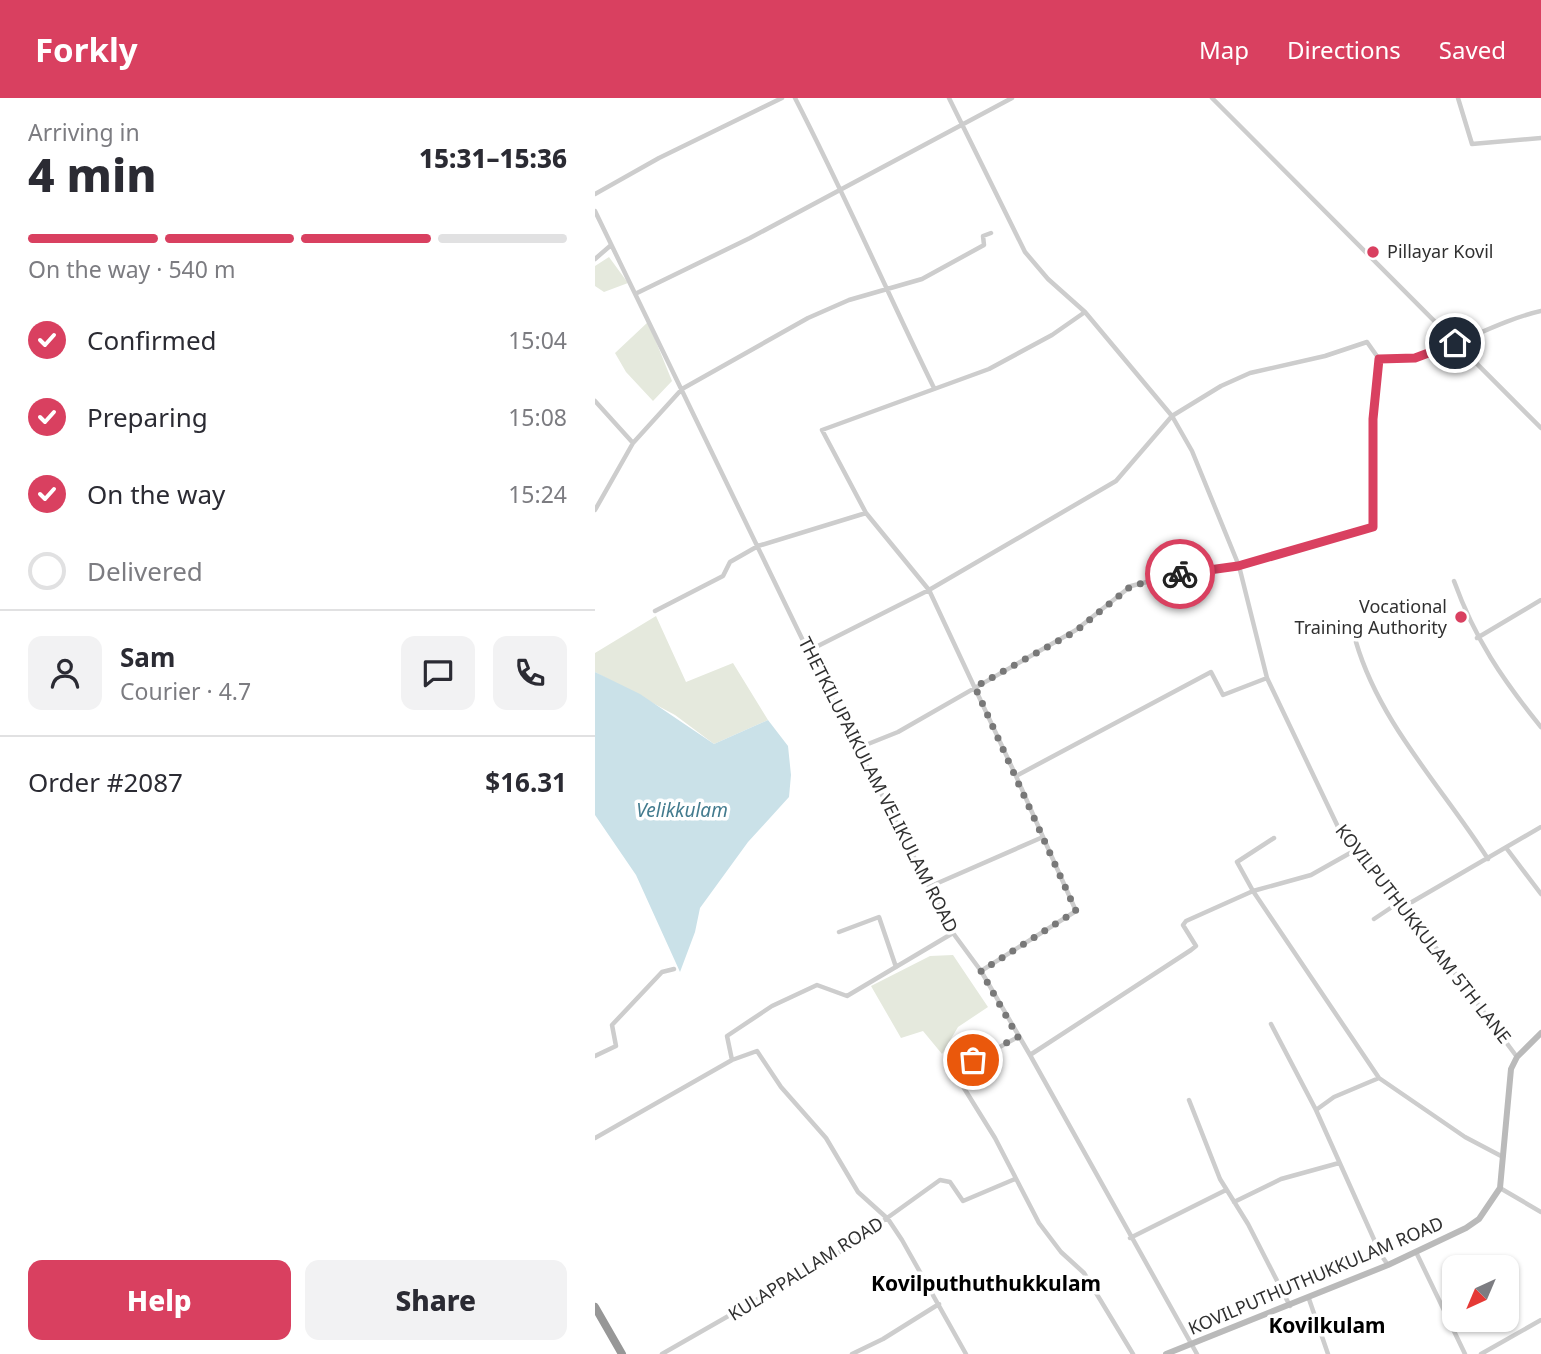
<!DOCTYPE html>
<meta charset="utf-8">
<style>
body{margin:0;font-family:"Noto Sans",sans-serif;background:#f2f2f3;color:#2b2b33;height:100vh;display:flex;flex-direction:column;font-size:26px;white-space:nowrap}
*{box-sizing:border-box;margin:0}
p{font-size:23px;color:#7c7c81}
.icon{flex:none;width:38px;height:38px;fill:none;stroke:currentColor;stroke-width:2;stroke-linecap:round;stroke-linejoin:round}
.map{position:relative;flex:1;overflow:hidden}
.panel{display:flex;flex-direction:column;background:#fff;width:595px}
.panel>*{flex:none}
.needle{width:46px;rotate:224deg}
.fabs{position:absolute;left:847px;top:1157px;display:grid;gap:14px}
.fabs a{display:grid;place-items:center;width:77px;height:77px;border-radius:14px;background:#fff;box-shadow:0 2px 5px #0004;font-size:35px}
.pin{position:absolute;display:grid;place-items:center;width:60px;height:60px;color:#fff;margin:-30px;border:4px solid #fff;border-radius:50%;box-shadow:0 2px 7px #0007}
.courier{position:absolute;display:grid;place-items:center;width:70px;height:70px;margin:-35px;border:5px solid #d94060;border-radius:50%;background:#fff;color:#222;box-shadow:0 2px 9px #0007}
.head em{font-style:normal;font-weight:800}
.head div{display:flex;flex-direction:column-reverse}
.head{display:flex;align-items:center;justify-content:space-between;height:119px;padding:0 28px}
h1{font-size:46px;font-weight:800;line-height:52px}
.bar{display:grid;grid-template-columns:repeat(4,1fr);gap:10px 7px;align-content:center;height:84px;padding:0 28px}
.bar i{height:9px;border-radius:5px;background:#e1e1e2}
.bar .active{background:#d94060}
.bar p{grid-column:span 4}
.line{display:flex;align-items:center;gap:18px;padding:0 28px;border-top:2px solid #e1e1e2}
.line div{flex:1}
.round{display:grid;place-items:center;flex:none;width:74px;height:74px;border-radius:14px;background:#f2f2f3}
ol{padding:0 28px;list-style:none}
li{display:flex;align-items:center;gap:21px;height:77px}
li p{margin-inline-start:auto}
li .icon{padding:7px;border-radius:50%;background:#d94060;color:#fff;stroke-width:4}
li:last-child{color:#7c7c81}
li i{width:38px;height:38px;border:4px solid #e1e1e2;border-radius:50%}
.cta{display:flex;gap:14px;margin-top:auto;padding:14px 28px}
.cta a{flex:1;height:80px;border-radius:14px;background:#d94060;color:#fff;font-size:28px;font-weight:800;line-height:80px;text-align:center}
.cta a+a{background:#f2f2f3;color:#2b2b33}
header{display:flex;align-items:center;gap:42px;box-sizing:border-box;height:98px;padding:0 35px;background:#d94060;color:#fff}
header strong{font-size:33px}
nav{display:flex;gap:38px;margin-inline-start:auto;font-size:24px}
main{display:flex;flex:1;min-height:0}
.map>svg:first-child{display:block}
.green{fill:#e5e9dd}
.water{fill:#cae1e8}
.lines{fill:none;stroke-linecap:round;stroke-linejoin:round}
.street{stroke:#cdcdcd;stroke-width:4.5}
.secondary{stroke:#bababa;stroke-width:6}
.highway{stroke:#979797;stroke-width:8}
.done{stroke:#787878;stroke-width:7;stroke-dasharray:0 12.6}
.route{stroke:#d94060;stroke-width:9}
.poi-dot{fill:#d94060;stroke:#fff;stroke-width:2.5}
.labels{text-anchor:middle;stroke-width:7;stroke-linejoin:round;paint-order:stroke}
.poi-label{font-size:18px;fill:#303030;stroke:#fff;text-anchor:start}
.street-label{font-size:18px;fill:#303030;stroke:#fff}
.water-label{font-size:19px;font-style:italic;fill:#437b8e;stroke:#fff}
.quarter-label{font-size:21px;font-weight:bold;fill:#000;stroke:#fff}
</style>
<header>
<strong>Forkly</strong>
<nav><a>Map</a><a>Directions</a><a>Saved</a></nav>
</header>
<main>
<section class="panel">
<div class="head"><div><h1>4 min</h1><p>Arriving in</p></div><em>15:31–15:36</em></div>
<div class="bar"><i class="active"></i><i class="active"></i><i class="active"></i><i></i><p>On the way · 540 m</p></div>
<ol>
<li><svg class="icon" aria-label="check" viewBox="0 0 24 24"><path d="M5 12l5 5 9-10"/></svg>Confirmed<p>15:04</p></li>
<li><svg class="icon" aria-label="check" viewBox="0 0 24 24"><path d="M5 12l5 5 9-10"/></svg>Preparing<p>15:08</p></li>
<li><svg class="icon" aria-label="check" viewBox="0 0 24 24"><path d="M5 12l5 5 9-10"/></svg>On the way<p>15:24</p></li>
<li><i></i>Delivered</li>
</ol>
<div class="line" style="height:126px"><a class="round"><svg class="icon" aria-label="person" viewBox="0 0 24 24"><circle cx="12" cy="8" r="4"/><path d="M4 21q1-7 8-7t8 7"/></svg></a><div><b>Sam</b><p>Courier · 4.7</p></div><a class="round"><svg class="icon" aria-label="chat" viewBox="0 0 24 24"><path d="M4 5h16v11H9l-5 4z"/></svg></a><a class="round"><svg class="icon" aria-label="phone" viewBox="0 0 24 24"><path d="M5 4h4l2 5-3 2q2 4 5 5l2-3 5 2v4C11 20 4 13 5 4z"/></svg></a></div>
<div class="line" style="height:91px"><div>Order #2087</div><b>$16.31</b></div>
<div class="cta"><a>Help</a><a>Share</a></div>
</section>
<div class="map">
<svg width="946" height="1256" viewBox="0 0 946 1256">
<rect width="100%" height="100%" fill="#fff"/>
<path class="green" d="M14,159L33,185L9,194L0,188V168Z
M53,224L77,283L58,303L31,274L20,255Z
M61,518L91,584L138,565L173,622L119,646L80,617L0,574V555Z
M358,857L393,909L363,929L347,956L328,933L306,940L276,888L335,858Z"/>
<path class="water" d="M0,574L45,596L119,646L173,622L193,648L196,677L194,699L153,744L105,810L100,834L85,874L41,777L0,717Z"/>
<g class="lines">
<path class="street" d="M200,0C249,95 292,194 339,290
M617,0L946,330
M863,0L877,46L946,40
M0,96L64,60L187,0
M0,113L213,553L358,835L386,873L435,957L602,1256
M0,161L15,148
M42,195L155,140L417,0
M0,303L38,345
M0,412L38,345L87,291L213,220L254,202L327,181L389,147L388,138L396,135
M271,415L227,332L394,271L457,237L490,214
M859,483C880,541 907,581 946,629
M60,513L128,478L135,464L163,448L271,415L334,492L421,678
M882,540L946,502
M761,544C785,626 848,690 893,761
M213,553L334,492L521,383L577,318L626,288L655,275L730,258L772,244L784,261
M672,580L644,468L778,429V321L784,261C797,261 811,262 823,259C865,247 902,223 946,213
M263,650L303,634L481,532L536,488L583,476L644,468L597,353L577,318L490,214L453,181L430,154L354,0
M679,740L642,764L658,793L784,980L870,1039L908,1059
M912,751L946,796
M336,788L448,739L421,678L616,574L628,597L672,580L744,731L764,750L810,808L922,959
M810,808L946,729
M779,821L806,803
M244,834L284,819L301,869
M386,873L481,813L448,739
M676,926L721,1012L786,1157L793,1167
M423,939L359,974L400,1040L444,1125L466,1154L489,1175L538,1256
M435,957L596,852L601,848L588,827L591,823L658,793L716,777L764,750
M0,958L21,948L17,927L67,874L79,871
M137,962L162,953L186,989L231,1040L263,1094L293,1121L307,1142L371,1256
M594,1002L625,1081L653,1126L695,1208
M721,1012L739,999L784,980
M0,1040L137,962L132,938L177,908L222,887L252,898L358,835
M905,1090L946,1114
M639,1104L686,1081L744,1065
M535,1140L631,1092
M821,1154L870,1256
M714,1201L733,1256
M67,1256L242,1156L345,1082L355,1084L368,1103L420,1081
M257,1256L288,1241L344,1206
M886,1256L946,1222"/>
<path class="secondary" d="M571,1256L793,1167L871,1130L884,1121L905,1090L916,971L922,959L946,935"/>
<path class="highway" d="M0,1209L27,1256"/>
</g>
<g class="lines">
<path class="done" d="M378,962L423,939L386,873L481,813L380,589L481,533L536,488L585,476"/>
<path class="route" d="M585,476L643,468L778,429V321L784,261L820,260L860,245"/>
</g>
<g class="poi-dot">
<circle cx="778" cy="154" r="7"/>
<circle cx="866" cy="519" r="7"/>
</g>
<g class="labels">
<g class="poi-label">
<text x="792" y="160">Pillayar Kovil</text>
<text x="852" y="515" text-anchor="end">Vocational<tspan x="852" dy="21">Training Authority</tspan></text>
</g>
<g class="street-label">
<text transform="translate(283 687) rotate(63)" y="6">THETKILUPAIKULAM VELIKULAM ROAD</text>
<text transform="translate(828 836) rotate(52)" y="6">KOVILPUTHUKKULAM 5TH LANE</text>
<text transform="translate(211 1171) rotate(-32)" y="6">KULAPPALLAM ROAD</text>
<text transform="translate(721 1178) rotate(-23)" y="6">KOVILPUTHUTHUKKULAM ROAD</text>
</g>
<g class="water-label">
<text x="87" y="719">Velikkulam</text>
</g>
<g class="quarter-label">
<text x="391" y="1193">Kovilputhuthukkulam</text>
<text x="732" y="1235">Kovilkulam</text>
</g>
</g>
</svg>
<div class="fabs">
<a><svg class="needle" viewBox="-14 -14 28 28"><path d="M0-13l5 13h-10z" fill="#e53935"/><path d="M0 13l5-13h-10z" fill="#7c7c81"/></svg></a>
</div>
<div class="pin" style="left:378px;top:962px;background:#ea580c"><svg class="icon" aria-label="bag" viewBox="0 0 24 24"><path d="M5 8h14l-1 12H6zM9 8a3 3 0 0 1 6 0"/></svg></div>
<div class="pin" style="left:860px;top:245px;background:#1f2937"><svg class="icon" aria-label="home" viewBox="0 0 24 24"><path d="M3 11l9-7 9 7M6 9v11h12V9"/></svg></div>
<div class="courier" style="left:585px;top:476px"><svg class="icon" aria-label="bike" viewBox="0 0 24 24"><circle cx="6" cy="16" r="4"/><circle cx="18" cy="16" r="4"/><path d="M6 16l4-8h5l3 8M10 8l3 8H6M13 5h3"/></svg></div>
</div>
</main>
